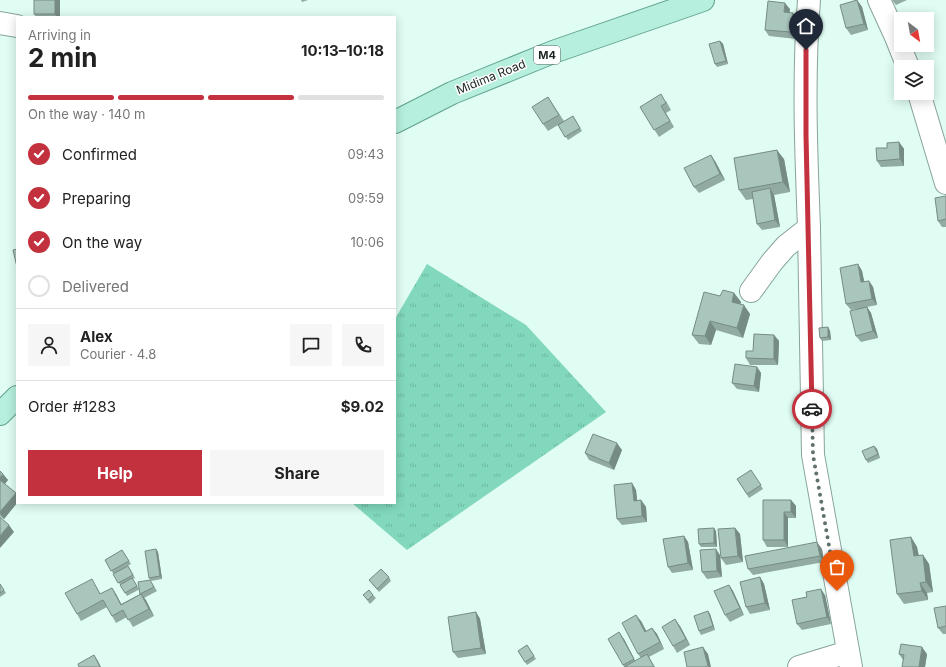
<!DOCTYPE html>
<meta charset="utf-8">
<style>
:root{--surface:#fff;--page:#f6f6f6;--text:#222;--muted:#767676;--line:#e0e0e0;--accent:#c2313d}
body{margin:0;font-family:Inter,sans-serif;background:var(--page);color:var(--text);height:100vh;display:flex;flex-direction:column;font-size:15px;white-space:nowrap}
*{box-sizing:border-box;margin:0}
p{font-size:13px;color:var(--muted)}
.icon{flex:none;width:22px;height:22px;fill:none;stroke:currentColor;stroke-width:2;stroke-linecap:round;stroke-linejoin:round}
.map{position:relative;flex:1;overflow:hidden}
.details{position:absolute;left:16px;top:16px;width:380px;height:488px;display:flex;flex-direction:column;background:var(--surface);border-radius:0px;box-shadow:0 2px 10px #0003}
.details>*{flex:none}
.needle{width:26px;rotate:149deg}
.tools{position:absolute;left:894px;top:12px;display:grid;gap:8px}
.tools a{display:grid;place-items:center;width:40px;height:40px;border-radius:0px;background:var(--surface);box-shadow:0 2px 10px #0003;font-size:20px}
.pin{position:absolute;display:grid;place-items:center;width:34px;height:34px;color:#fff;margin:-41px -17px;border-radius:50% 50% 50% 0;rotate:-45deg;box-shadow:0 0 4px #0007}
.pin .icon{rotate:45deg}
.courier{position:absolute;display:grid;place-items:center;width:40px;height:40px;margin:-20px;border:3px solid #c2313d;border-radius:50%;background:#fff;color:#222;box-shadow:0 1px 5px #0007}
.headline em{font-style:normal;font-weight:700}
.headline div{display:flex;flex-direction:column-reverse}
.headline{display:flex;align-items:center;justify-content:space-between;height:68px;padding:0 12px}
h1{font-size:26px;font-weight:700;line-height:30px}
.bar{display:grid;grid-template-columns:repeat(4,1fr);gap:6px 4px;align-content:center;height:48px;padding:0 12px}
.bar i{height:5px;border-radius:3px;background:var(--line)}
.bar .selected{background:var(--accent)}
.bar p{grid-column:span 4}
.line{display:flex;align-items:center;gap:10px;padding:0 12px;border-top:1px solid var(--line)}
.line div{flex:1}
.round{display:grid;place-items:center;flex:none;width:42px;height:42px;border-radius:0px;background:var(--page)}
ol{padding:0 12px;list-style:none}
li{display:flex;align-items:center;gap:12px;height:44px}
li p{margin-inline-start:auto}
li .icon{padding:4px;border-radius:50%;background:var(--accent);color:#fff;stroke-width:4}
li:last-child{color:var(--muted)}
li i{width:22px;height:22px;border:2px solid var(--line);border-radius:50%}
.button{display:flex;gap:8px;margin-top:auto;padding:8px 12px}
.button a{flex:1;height:46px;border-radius:0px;background:var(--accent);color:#fff;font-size:16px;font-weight:700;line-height:46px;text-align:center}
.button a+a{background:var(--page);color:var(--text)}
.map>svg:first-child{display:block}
.grass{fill:url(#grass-tufts)}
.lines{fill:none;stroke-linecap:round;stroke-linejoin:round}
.minor-casing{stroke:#88a39a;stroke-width:24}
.major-casing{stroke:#60a28e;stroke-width:24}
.minor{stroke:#fff;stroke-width:22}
.major{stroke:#b6efdd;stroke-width:22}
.wall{fill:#91aaa2}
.shaded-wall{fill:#768b84}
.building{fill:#a9c6bc;stroke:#768b84}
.done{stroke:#60716c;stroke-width:4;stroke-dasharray:0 7.2}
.route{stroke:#c2313d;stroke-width:5}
.labels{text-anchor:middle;stroke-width:3;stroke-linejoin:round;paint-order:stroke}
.shield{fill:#fff;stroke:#5f6765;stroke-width:1}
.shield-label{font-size:11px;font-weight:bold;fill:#1b2623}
.street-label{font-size:12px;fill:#1b2623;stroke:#fff}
</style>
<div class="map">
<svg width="946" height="667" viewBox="0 0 946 667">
<defs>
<pattern id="grass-tufts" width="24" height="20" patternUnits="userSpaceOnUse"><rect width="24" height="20" fill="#81d8bc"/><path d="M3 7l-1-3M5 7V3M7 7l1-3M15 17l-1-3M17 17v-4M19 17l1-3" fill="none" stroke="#6fb9a1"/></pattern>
</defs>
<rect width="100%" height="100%" fill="#e0fdf3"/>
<path class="grass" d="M427 264 526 325 606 412 407 550 352 503H395V319Z"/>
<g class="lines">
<defs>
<g id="minor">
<path d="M879 0 896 37 908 67"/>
<path d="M0 23 17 26"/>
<path d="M919 93 946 183"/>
<path d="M809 228 813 455 851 667"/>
<path d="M751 291 772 262 786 246 809 228C806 152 803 76 809 0"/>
<path d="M799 667 848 652"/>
</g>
<g id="major">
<path d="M395 122 452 93 553 52 703 0"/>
<path d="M0 414 17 397"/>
</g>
</defs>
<use href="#minor" class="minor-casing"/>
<use href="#major" class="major-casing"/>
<use href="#minor" class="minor"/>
<use href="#major" class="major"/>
</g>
<g class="wall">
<path d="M34 0H60V17H36L34 14Z"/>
<path d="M301 0H308L302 2Z"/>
<path d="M857 0 862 7 868 30 851 35 846 28Z"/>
<path d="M892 0H907L896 5Z"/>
<path d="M790 9 789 13H793L798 20 796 39 769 36 765 30Z"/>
<path d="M927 32 931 39 927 41Z"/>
<path d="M720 41 723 44 728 64 717 67 715 64Z"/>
<path d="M908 45H919L911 49Z"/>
<path d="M548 97 564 121 573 116 582 131 568 140 558 125 548 131 543 124Z"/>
<path d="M666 101 671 110 666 113 674 127 659 137 640 107Z"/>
<path d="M899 142 904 149V166L881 167 877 161 887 148Z"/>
<path d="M784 159 790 192 774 195 780 227 762 230 757 224 753 199 746 200 739 190Z"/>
<path d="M715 161 725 180 699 193 694 187Z"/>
<path d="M946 196V227H942L938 221Z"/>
<path d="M858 264 862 271 864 282 869 281 873 287 877 305 867 307 871 313 878 338 861 342 856 336 858 309 851 310 846 304Z"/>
<path d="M734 293 741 302 740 304 750 314 743 338 716 330 711 345 699 344 692 335 720 296Z"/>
<path d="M828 327 830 331 831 340 822 341 820 338Z"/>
<path d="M774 335 779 341 778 365H750L746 358 753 351Z"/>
<path d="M757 367 761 373 759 392 737 389 732 383Z"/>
<path d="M874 446 877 449 880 458 868 463 866 460Z"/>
<path d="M622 450 614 470 589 460 585 453Z"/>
<path d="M751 470 763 489 749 498 737 479Z"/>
<path d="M0 471 8 480 5 484 16 493 17 495V503L4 519 0 516Z"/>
<path d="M632 483 636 490 637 501 641 500 646 507 647 522 622 525 617 519Z"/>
<path d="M791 500 796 506V518H788V547H767L763 540Z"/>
<path d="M735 528 740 534 743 562 726 565 721 558Z"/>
<path d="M716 531 717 547H701L699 544Z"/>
<path d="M684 536 688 542 693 570 672 573 668 567Z"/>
<path d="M911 537 917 547 919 555H923L929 564 933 592 927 593 928 600 904 604 897 594Z"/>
<path d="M156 549 158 552 162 579 151 581 149 578Z"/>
<path d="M822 549 824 562 753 575 748 569Z"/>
<path d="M122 550 131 564 126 567 128 566 130 569 135 578 133 579 139 589 152 583 157 591 144 598 154 616 133 627 127 617 116 623 112 616 107 607 81 621 77 614 96 586 100 594 112 588 116 594 121 604 140 594V589L127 596 105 560Z"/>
<path d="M720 555 722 577 707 579 702 572Z"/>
<path d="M389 577 391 581 379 592 369 580Z"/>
<path d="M760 577 764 584 770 610 750 614 746 607Z"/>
<path d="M0 584 6 593 0 597Z"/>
<path d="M729 585 733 591 744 615 730 622 725 615Z"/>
<path d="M363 595H373L376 598 370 604Z"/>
<path d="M825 595 831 624 802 630 797 624Z"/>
<path d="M946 606V634H943L938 628Z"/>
<path d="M708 611 710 614 715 630 701 635 699 631Z"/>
<path d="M476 612 480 619 486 654 458 658 453 652Z"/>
<path d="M641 621 646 631 652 628 657 634 664 649 649 657 655 667H624L623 665 624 639 635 661 641 658 638 654Z"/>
<path d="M680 626 690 645 677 653 673 646Z"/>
<path d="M527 645 536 659 527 665 518 651Z"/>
<path d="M899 654H927L925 667H902L903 660Z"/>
</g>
<g class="shaded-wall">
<path d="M55 0H60V17H57L55 14Z"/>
<path d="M857 0 862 7 868 30 864 24Z"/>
<path d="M785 3 790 9 789 19 784 12Z"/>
<path d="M793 13 798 20 796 39 791 32Z"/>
<path d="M720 41 723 44 728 64 726 61Z"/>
<path d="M899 142 904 149V166L900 159Z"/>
<path d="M777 150 784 159 790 192 783 182Z"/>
<path d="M711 155 715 161 725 180 720 174Z"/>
<path d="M770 188 774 195 780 227 775 220Z"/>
<path d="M858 264 862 271 866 289 861 282Z"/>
<path d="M869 281 873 287 877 305 872 299Z"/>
<path d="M734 293 741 302 738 311 732 302Z"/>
<path d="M744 305 750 314 743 338 737 328Z"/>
<path d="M867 307 871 313 878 338 873 331Z"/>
<path d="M710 321 716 330 711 345 705 336Z"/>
<path d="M828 327 830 331 831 340 828 337Z"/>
<path d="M774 335 779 341 778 365 774 359Z"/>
<path d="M757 367 761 373 759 392 754 386Z"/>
<path d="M617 443 622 450 614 470 609 463Z"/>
<path d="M874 446 877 449 880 458Z"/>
<path d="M3 474 8 480 3 486 0 481V478Z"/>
<path d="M632 483 636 490 638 508 634 501Z"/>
<path d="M16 493 17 495V503L4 519 0 513V512Z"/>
<path d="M641 500 646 507 647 522 642 516Z"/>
<path d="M791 500 796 506V518L791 512Z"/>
<path d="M784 512 788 518V547L784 540Z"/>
<path d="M9 525 14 532 0 548V536Z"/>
<path d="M714 528 716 531 717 547 714 543Z"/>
<path d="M735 528 740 534 743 562 738 556Z"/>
<path d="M684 536 688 542 693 570 688 563Z"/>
<path d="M911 537 917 547 920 566 914 556Z"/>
<path d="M817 542 822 549 824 562 820 556Z"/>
<path d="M156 549 158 552 162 579 160 576Z"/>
<path d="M716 549 720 555 722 577 717 571Z"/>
<path d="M923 555 929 564 933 592 926 582Z"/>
<path d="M760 577 764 584 770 610 765 603Z"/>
<path d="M920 583 927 593 928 600 922 591Z"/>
<path d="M729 585 733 591 744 615 740 608Z"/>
<path d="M112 588 116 594 125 611 121 605Z"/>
<path d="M821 589 825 595 831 624 827 617Z"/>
<path d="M141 594 146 600 154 616 149 609Z"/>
<path d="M708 611 710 614 715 630 713 626Z"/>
<path d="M476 612 480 619 486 654 481 648Z"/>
<path d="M636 615 641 621 650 638 645 632Z"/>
<path d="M675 619 680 626 690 645 686 639Z"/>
<path d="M652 628 657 634 664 649Z"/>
<path d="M619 632 624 639 638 666 634 659Z"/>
<path d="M703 647 708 654 711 667H708V666Z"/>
<path d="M922 647 927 654 925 667H919Z"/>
<path d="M94 655 98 661 101 667H100Z"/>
</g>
<g class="building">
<rect x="34" y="0" width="21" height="14"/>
<path d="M857 0 864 24 846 28 840 5Z"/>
<path d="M768 1 785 3 784 12 793 13 791 32 765 30Z"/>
<path d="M918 17 919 19H914Z"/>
<path d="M901 25V32L898 27Z"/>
<path d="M720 41 726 61 715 64 709 44Z"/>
<path d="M661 94 666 103 661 106 670 121 654 130 640 107Z"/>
<path d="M548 97 559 115 543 124 532 107Z"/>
<path d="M573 116 580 128 565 137 558 125Z"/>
<path d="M899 142 900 159 877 161 876 148H887V143Z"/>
<path d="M777 150 783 182 739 190 734 158Z"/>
<path d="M711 155 720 174 694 187 684 168Z"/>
<path d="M770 188 775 220 757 224 752 192Z"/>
<path d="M946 196V219L938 221 935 198Z"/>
<path d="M17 249V267L13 250Z"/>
<path d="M858 264 861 282 869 281 872 299 846 304 840 268Z"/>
<path d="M723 290 734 293 732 302 744 305 737 328 710 321 705 336 692 335 704 292 720 296Z"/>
<path d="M867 307 873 331 856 336 850 311Z"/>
<path d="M828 327V337L820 338 819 328Z"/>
<path d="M754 334 774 335V359L746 358V351H753Z"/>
<path d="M735 364 757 367 754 386 732 383Z"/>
<path d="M593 434 617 443 609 463 585 453Z"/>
<path d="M874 446 878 454 866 460 862 451Z"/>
<path d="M751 470 761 485 747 494 737 479Z"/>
<path d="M0 471 3 474 0 478Z"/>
<path d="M0 480 16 493 0 512Z"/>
<path d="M632 483 634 501 641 500 642 516 617 519 614 485Z"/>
<path d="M763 500H791V512H784V540H763Z"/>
<path d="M0 517 9 525 0 536Z"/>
<path d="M714 528V543L699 544 698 529Z"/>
<path d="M735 528 738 556 721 558 718 529Z"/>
<path d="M684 536 688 563 668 567 663 539Z"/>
<path d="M911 537 914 556 923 555 926 582 920 583 922 591 897 594 890 540Z"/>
<path d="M817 542 820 556 748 569 745 556Z"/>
<path d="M156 549 160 576 149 578 145 551Z"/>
<path d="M716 549 717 571 702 572 700 550Z"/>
<path d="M122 550 129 561 111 571 105 560Z"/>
<path d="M128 566 133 575 118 583 113 574Z"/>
<path d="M381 569 389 577 377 589 369 580Z"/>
<path d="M760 577 765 603 746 607 740 582Z"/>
<path d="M132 578 137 586 125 593 120 585Z"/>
<path d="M92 579 100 594 112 588 121 605 141 594 149 609 128 620 123 610 112 616 103 600 77 614 65 593Z"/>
<path d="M150 580 154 587 140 594 138 582Z"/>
<path d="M0 584 4 590 0 593Z"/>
<path d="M729 585 740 608 725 615 714 591Z"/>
<path d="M821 589 827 617 797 624 792 600 807 597 806 592Z"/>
<path d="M369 590 373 595 368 600 363 595Z"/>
<path d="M946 606V626L938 628 934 608Z"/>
<path d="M708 611 713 626 699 631 694 616Z"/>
<path d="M476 612 481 648 453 652 448 617Z"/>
<path d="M636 615 645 632 652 628 660 642 638 654 622 623Z"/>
<path d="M675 619 686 639 673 646 662 627Z"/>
<path d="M619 632 634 659 623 665 608 639Z"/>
<path d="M901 644 922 647 919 667H902L904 655 899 654Z"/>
<path d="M527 645 534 656 525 662 518 651Z"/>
<path d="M703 647 708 666 704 667H687L684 652Z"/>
<path d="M647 654 654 667H624Z"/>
<path d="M94 655 100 667H79L78 664Z"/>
</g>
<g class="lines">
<path class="done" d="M812 409 813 455 837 591"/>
<path class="route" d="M806 50V135L812 409"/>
</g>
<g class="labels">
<rect class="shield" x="534" y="46" width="26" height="18" rx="3"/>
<g class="shield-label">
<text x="547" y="59">M4</text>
</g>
<g class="street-label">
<text transform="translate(491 77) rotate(-22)" y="4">Midima Road</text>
</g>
</g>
</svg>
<div class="tools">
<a><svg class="needle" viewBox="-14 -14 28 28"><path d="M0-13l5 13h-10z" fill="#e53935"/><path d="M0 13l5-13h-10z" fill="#767676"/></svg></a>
<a><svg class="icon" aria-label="layers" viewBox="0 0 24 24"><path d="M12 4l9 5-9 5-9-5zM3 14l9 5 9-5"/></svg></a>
</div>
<div class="pin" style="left:837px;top:591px;background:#ea580c"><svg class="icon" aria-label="bag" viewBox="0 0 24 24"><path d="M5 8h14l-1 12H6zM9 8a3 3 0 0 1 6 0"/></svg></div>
<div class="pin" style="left:806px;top:50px;background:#1f2937"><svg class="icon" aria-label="home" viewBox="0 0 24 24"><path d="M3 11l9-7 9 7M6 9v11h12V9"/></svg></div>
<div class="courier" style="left:812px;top:409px"><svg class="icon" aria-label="car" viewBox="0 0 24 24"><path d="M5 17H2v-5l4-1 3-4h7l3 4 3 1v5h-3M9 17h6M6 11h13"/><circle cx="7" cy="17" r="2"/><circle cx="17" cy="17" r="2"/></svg></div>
<section class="details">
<div class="headline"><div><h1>2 min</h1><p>Arriving in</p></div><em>10:13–10:18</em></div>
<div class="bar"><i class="selected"></i><i class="selected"></i><i class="selected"></i><i></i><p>On the way · 140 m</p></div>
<ol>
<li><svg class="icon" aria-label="check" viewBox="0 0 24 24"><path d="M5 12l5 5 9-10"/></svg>Confirmed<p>09:43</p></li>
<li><svg class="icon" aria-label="check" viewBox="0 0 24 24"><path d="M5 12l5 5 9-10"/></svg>Preparing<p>09:59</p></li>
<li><svg class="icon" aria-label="check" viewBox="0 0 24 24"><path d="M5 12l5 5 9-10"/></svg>On the way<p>10:06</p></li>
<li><i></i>Delivered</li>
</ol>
<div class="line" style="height:72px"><a class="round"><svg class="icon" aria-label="person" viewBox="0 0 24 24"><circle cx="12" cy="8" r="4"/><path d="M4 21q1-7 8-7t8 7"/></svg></a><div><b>Alex</b><p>Courier · 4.8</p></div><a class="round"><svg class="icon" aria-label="chat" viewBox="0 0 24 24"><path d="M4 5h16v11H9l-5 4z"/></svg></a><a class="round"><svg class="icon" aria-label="phone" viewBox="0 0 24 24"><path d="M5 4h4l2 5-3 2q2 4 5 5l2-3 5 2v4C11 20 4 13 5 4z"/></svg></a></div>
<div class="line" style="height:52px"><div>Order #1283</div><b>$9.02</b></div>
<div class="button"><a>Help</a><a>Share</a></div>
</section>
</div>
